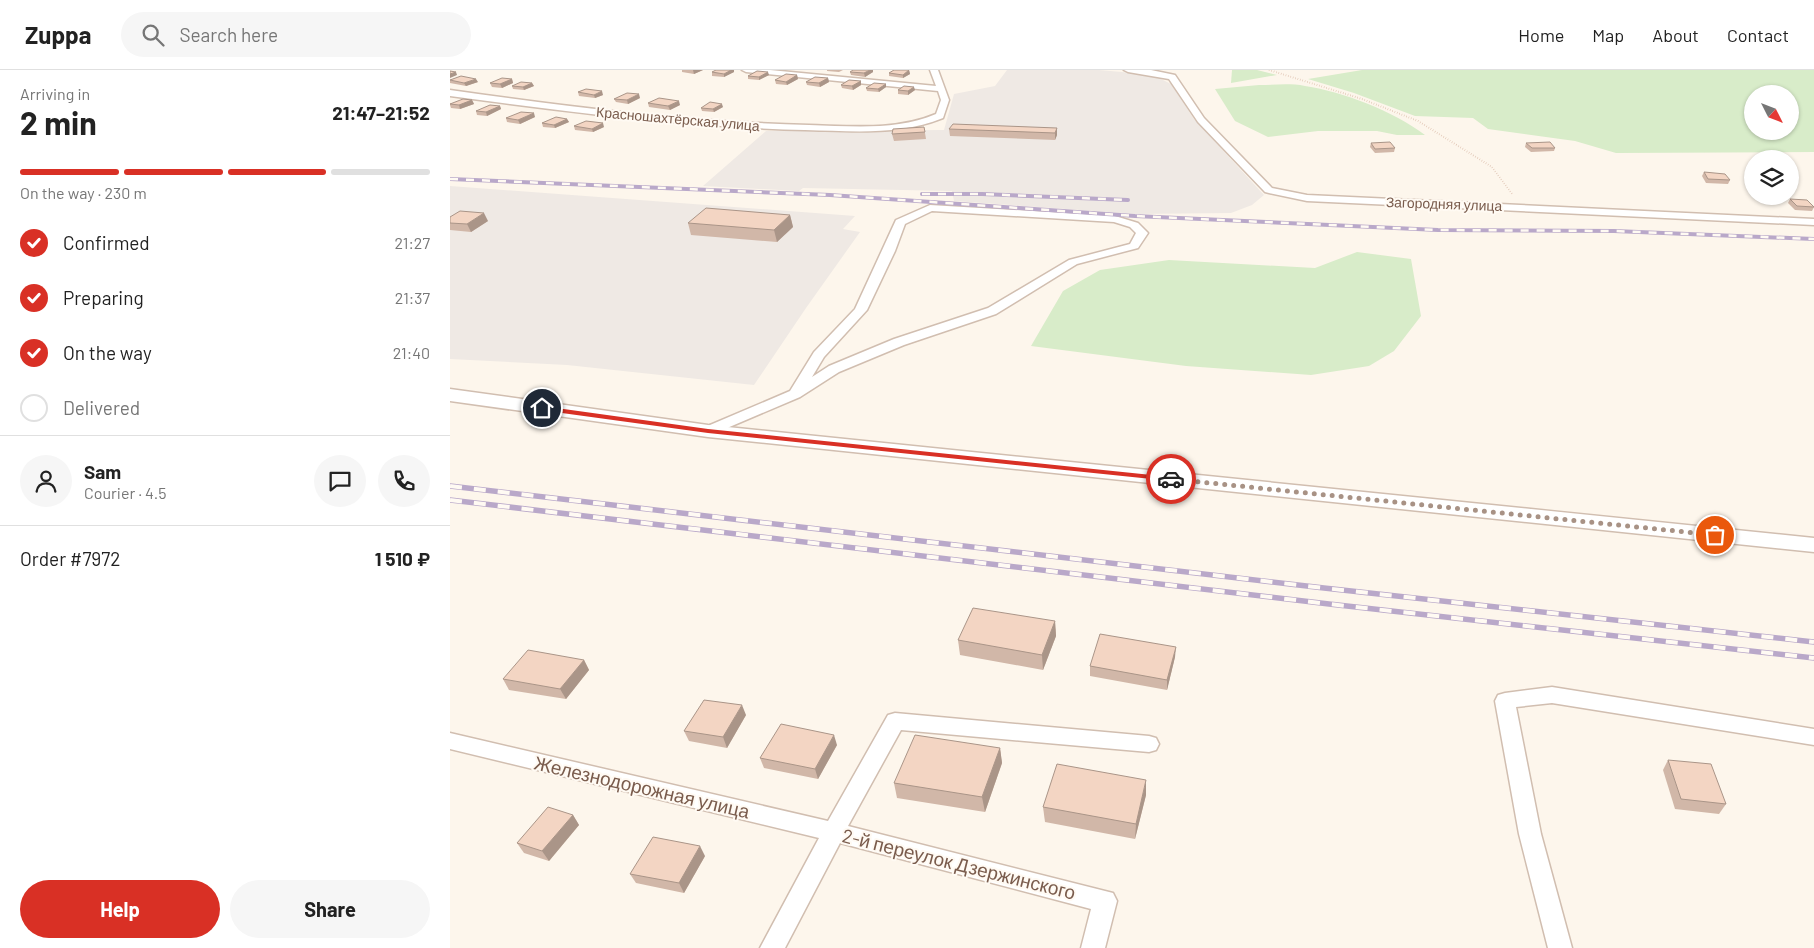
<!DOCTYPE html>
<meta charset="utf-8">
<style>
:root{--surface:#fff;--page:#f6f6f6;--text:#222;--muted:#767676;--line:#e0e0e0;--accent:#d93025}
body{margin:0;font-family:Barlow,sans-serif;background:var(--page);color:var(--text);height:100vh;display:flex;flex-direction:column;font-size:19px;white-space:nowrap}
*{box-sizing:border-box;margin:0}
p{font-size:16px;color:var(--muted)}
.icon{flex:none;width:28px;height:28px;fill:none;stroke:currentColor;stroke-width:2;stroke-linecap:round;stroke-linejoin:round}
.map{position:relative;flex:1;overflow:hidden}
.side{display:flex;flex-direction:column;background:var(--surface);width:450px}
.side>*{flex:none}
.needle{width:32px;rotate:132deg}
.buttons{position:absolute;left:1294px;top:15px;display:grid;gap:10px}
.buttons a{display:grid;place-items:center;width:55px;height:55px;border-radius:50%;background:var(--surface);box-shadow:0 1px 4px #0004;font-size:25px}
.pin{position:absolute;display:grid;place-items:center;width:42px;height:42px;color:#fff;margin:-21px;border:2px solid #fff;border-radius:50%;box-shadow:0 1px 5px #0007}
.courier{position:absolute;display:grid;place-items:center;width:50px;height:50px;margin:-25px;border:4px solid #d93025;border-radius:50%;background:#fff;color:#222;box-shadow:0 1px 6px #0007}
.overview em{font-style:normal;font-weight:700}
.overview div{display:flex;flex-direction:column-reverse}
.overview{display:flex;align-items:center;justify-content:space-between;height:85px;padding:0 20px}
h1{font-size:32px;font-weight:700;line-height:38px}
.bar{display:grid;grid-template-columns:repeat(4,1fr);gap:8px 5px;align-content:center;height:60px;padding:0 20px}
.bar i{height:6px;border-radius:4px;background:var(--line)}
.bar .active{background:var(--accent)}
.bar p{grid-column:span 4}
.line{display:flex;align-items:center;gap:12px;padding:0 20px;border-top:1px solid var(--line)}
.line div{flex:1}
.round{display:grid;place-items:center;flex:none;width:52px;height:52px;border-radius:26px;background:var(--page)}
ol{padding:0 20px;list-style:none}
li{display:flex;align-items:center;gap:15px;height:55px}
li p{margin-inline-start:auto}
li .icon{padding:5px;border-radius:50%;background:var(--accent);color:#fff;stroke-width:4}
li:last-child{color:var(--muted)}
li i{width:28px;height:28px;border:2px solid var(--line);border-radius:50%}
.cta{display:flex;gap:10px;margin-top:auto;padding:10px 20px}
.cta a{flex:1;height:58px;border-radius:30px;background:var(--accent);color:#fff;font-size:20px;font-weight:700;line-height:58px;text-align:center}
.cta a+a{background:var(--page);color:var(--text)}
header{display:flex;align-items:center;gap:30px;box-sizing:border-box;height:70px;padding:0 25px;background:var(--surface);border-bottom:1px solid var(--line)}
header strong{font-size:24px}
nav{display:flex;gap:28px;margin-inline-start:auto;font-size:18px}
.search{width:350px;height:45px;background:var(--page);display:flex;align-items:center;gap:12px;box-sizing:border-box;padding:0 18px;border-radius:28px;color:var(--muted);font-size:19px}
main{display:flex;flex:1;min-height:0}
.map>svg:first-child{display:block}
.industrial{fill:#efe9e4}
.green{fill:#d8ecc9;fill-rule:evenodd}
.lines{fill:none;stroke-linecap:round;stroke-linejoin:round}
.minor-casing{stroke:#d1beb0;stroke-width:3}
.tertiary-casing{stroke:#d1beb0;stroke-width:3}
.path{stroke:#d9b8a5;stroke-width:2;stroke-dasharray:0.5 2;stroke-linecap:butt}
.minor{fill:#fff;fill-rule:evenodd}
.tertiary{fill:#fff;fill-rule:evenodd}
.rail-far1-casing{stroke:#b9a8c9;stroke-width:4}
.rail-casing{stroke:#b9a8c9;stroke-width:5.5}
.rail-far1{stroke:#fffaf3;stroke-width:2.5;stroke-dasharray:8;stroke-linecap:butt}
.rail{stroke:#fffaf3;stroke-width:4;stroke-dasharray:12;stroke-linecap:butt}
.wall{fill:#d1b7a8}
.shaded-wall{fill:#aa9588}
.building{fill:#f3d5c3;stroke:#aa9588}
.route{fill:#d93025}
.done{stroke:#a89285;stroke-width:5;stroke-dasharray:0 9}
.labels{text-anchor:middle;stroke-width:4;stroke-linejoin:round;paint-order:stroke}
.far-street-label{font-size:14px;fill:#7a5c4d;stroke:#fffaf3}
.near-street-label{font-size:19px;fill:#7a5c4d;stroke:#fffaf3}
</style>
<header>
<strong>Zuppa</strong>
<div class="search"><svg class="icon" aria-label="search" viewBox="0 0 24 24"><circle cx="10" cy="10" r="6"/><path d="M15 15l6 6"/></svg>Search here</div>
<nav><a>Home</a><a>Map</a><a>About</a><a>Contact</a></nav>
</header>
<main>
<section class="side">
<div class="overview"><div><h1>2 min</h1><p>Arriving in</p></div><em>21:47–21:52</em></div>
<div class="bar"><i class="active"></i><i class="active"></i><i class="active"></i><i></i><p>On the way · 230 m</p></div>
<ol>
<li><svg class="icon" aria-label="check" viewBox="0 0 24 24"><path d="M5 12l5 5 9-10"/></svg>Confirmed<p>21:27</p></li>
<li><svg class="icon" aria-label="check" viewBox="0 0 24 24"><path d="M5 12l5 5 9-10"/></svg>Preparing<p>21:37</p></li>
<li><svg class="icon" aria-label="check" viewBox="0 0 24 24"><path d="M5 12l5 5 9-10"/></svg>On the way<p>21:40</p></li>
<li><i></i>Delivered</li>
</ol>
<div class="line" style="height:90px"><a class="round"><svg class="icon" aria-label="person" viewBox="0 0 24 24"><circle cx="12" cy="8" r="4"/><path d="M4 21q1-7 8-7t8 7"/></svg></a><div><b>Sam</b><p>Courier · 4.5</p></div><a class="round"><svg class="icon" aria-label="chat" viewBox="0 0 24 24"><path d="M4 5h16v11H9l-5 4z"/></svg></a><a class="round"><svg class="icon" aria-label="phone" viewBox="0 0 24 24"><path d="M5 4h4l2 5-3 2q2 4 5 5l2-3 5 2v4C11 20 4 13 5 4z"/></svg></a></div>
<div class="line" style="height:65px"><div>Order #7972</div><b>1 510 ₽</b></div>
<div class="cta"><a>Help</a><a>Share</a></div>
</section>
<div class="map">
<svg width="1364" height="878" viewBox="0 0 1364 878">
<rect width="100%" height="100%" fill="#fdf6ec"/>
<g class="industrial">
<path d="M557 0H649L694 4 709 8 721 14 744 49 814 125 802 135 781 143 687 144 504 131 502 121 353 118 349 121 253 116 316 61 494 60 504 24 545 16Z"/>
<path d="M0 116 405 146 393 159 410 162 356 238 304 315 117 295 0 289Z"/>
</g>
<g class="green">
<path d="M782 0H807L827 5 781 13Z"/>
<path d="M912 0H1364V82L1166 83 1125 71 1038 59 1023 48 965 46 904 23 858 9ZM1302 24H1340V61H1302Z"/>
<path d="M809 15C824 15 840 13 855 16 894 22 943 41 975 65H947L927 61H868L818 67 785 51 765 19Z"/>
<path d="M907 182 961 189 971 246 944 281 919 296 861 305 736 296 581 276 613 221 650 200 719 190 865 198Z"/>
</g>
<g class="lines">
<defs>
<g id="minor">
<path d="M292 0H320L486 16 480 0H488L499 30 493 48C449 66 401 61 355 60 236 57 118 42 0 26V20C119 37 238 52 359 55 401 56 446 61 486 44L491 30 488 21 296 2Z"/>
<path d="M674 0H701L725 5 754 48 822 118 857 125 1364 149V155L857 131 819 123 815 122 748 52 719 9 678 2Z"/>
<path d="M480 135 665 146 688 153 698 163 688 178 627 194 546 244 454 275 389 302 350 327 263 364H253L251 361 253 358 340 321 364 282 405 239 446 150ZM482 141 664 152 680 157 686 163 680 174 619 190 538 238 444 269 379 296 362 307 374 287 417 240 445 181 455 154Z"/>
<path d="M1102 617 1364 659V675L1102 633 1066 637 1091 764 1122 878H1098L1069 764 1045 631 1048 625 1055 623Z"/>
<path d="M445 643 699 666 706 668 709 674 706 680 699 682 451 660 398 756 663 823 667 831 655 878H631L641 839 390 773 335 878H310L369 768 0 679V663L378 751 438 645Z"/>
</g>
<path id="tertiary" d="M0 319 258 355 1364 468V482L258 367 0 331Z"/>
</defs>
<use href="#minor" class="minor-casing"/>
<use href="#tertiary" class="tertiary-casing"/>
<path class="path" d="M819 0 912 29 968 51 1042 97 1063 125"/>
<use href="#minor" class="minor"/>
<use href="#tertiary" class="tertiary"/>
<defs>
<g id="rail-far1">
<path d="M0 109 380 125 685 146 988 160 1164 161 1364 169"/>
<path d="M472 124H532L678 130"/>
</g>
<g id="rail">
<path d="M0 416 874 518 1364 572"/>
<path d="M0 430 879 534 1364 588"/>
</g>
</defs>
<use href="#rail-far1" class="rail-far1-casing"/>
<use href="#rail" class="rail-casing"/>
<use href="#rail-far1" class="rail-far1"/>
<use href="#rail" class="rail"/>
</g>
<g class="wall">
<path d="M232 0H253L244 4 232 2Z"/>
<path d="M377 0H393L389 2 377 1Z"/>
<path d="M459 0 460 4 453 8 439 6V3Z"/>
<path d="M262 2H284L274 7 262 6Z"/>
<path d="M400 2H423L415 7 401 5Z"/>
<path d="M319 5 309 10 298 9V6Z"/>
<path d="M347 5 348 9 337 15 326 14 325 10Z"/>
<path d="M378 8 379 12 370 17 357 15 356 12Z"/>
<path d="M62 9 63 13 52 18 42 17 40 13Z"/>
<path d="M0 10 28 12 16 16 0 13Z"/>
<path d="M411 11V15L403 20 392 18 391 15Z"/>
<path d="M82 13 84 16 74 20 63 19 62 16Z"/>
<path d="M436 14V17L429 22 417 21 416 18Z"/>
<path d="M448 20H465L458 25 448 24Z"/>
<path d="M128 22 153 25 145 28 129 26Z"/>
<path d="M190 28 178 34 166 32 164 29Z"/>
<path d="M22 30 24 34 10 39 1 38 0 35V34Z"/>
<path d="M198 33 230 35 220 40 199 37Z"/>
<path d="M50 36 51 39 37 46 27 45 26 41Z"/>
<path d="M273 37 264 42 252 41 251 38Z"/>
<path d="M85 47 70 54 57 52 56 48Z"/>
<path d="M117 49 119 52 105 58 93 57 92 53Z"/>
<path d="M124 56 154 57 143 62 125 60Z"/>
<path d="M474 57 476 69 444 71 442 64Z"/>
<path d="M607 58V65L605 70 500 66 499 59Z"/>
<path d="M921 73 945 78 944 82 925 83 920 77Z"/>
<path d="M1076 73 1105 78 1104 81 1081 82 1075 77Z"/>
<path d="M1254 102 1280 110 1278 114 1256 113 1252 106Z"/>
<path d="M1340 129 1364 137 1362 141 1345 140 1338 133Z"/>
<path d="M340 145 343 157 327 172 241 165 238 153Z"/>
<path d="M0 147 38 151 21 162 0 160Z"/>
<path d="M605 551 606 566 593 600 510 585 508 570Z"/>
<path d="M725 587 717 620 640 606V596Z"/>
<path d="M134 590 139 600 116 629 59 620 53 609Z"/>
<path d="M296 645 277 678 239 671 234 661Z"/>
<path d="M387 675 368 709 314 698 310 688Z"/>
<path d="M550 678 552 693 535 742 447 728 444 713Z"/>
<path d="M1218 690 1276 734 1269 744 1225 739 1213 700Z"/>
<path d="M696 725 685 769 595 752 593 737Z"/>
<path d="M123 745 129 755 99 791 74 783 67 773Z"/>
<path d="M255 786 234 823 186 813 180 804Z"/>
</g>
<g class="shaded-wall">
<path d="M243 0H253L244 4Z"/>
<path d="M281 0H284V2L274 7V4Z"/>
<path d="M420 0H423V2L415 7 414 3Z"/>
<path d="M459 0 460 4 453 8V5Z"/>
<path d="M6 2 7 5 0 8V4Z"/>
<path d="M318 2 319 5 309 10V7Z"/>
<path d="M347 5 348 9 337 15 336 12Z"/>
<path d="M378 8 379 12 370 17 369 13Z"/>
<path d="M26 9 28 12 16 16 14 13Z"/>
<path d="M62 9 63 13 52 18 50 14Z"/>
<path d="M411 11V15L403 20 402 16Z"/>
<path d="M82 13 84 16 74 20 73 17Z"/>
<path d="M436 14V17L429 22 428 19Z"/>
<path d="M464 17 465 20 458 25V21Z"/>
<path d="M152 21 153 25 145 28 144 25Z"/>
<path d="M189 24 190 28 178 34 177 30Z"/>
<path d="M22 30 24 34 10 39 9 35Z"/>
<path d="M229 31 230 35 220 40 218 36Z"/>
<path d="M272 34 273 37 264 42 263 39Z"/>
<path d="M50 36 51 39 37 46 36 42Z"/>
<path d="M84 43 85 47 70 54 68 50Z"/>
<path d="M117 49 119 52 105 58 104 55Z"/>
<path d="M153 53 154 57 143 62 142 59Z"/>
<path d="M607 58V65L605 70V63Z"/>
<path d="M34 143 38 151 21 162 17 154Z"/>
<path d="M340 145 343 157 327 172 324 160Z"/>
<path d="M605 551 606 566 593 600 592 585Z"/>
<path d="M726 577 725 587 717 620V610Z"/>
<path d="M134 590 139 600 116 629 110 619Z"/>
<path d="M292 635 296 645 277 678 273 667Z"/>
<path d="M384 665 387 675 368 709 365 699Z"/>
<path d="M550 678 552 693 535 742 532 727Z"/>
<path d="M696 710V725L685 769 686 754Z"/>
<path d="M123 745 129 755 99 791 92 781Z"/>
<path d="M250 776 255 786 234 823 229 813Z"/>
</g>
<g class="building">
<path d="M266 0H281L274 4 262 2Z"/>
<path d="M403 0H420L414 3 400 2Z"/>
<path d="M444 0H459L453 5 439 3Z"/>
<path d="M0 1 6 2 0 4Z"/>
<path d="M307 1 318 2 309 7 298 6Z"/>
<path d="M336 4 347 5 336 12 325 10Z"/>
<path d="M11 6 26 9 14 13 0 10Z"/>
<path d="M365 7 378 8 369 13 356 12Z"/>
<path d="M52 8 62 9 50 14 40 13Z"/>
<path d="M399 10 411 11 402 16 391 15Z"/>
<path d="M71 12 82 13 73 17 62 16Z"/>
<path d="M424 13 436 14 428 19 416 18Z"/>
<path d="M454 16 464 17 458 21 448 20Z"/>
<path d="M136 19 152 21 144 25 128 22Z"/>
<path d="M177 23 189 24 177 30 164 29Z"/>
<path d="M209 28 229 31 218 36 198 33Z"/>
<path d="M13 29 22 30 9 35 0 34Z"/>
<path d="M260 32 272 34 263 39 251 38Z"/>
<path d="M40 35 50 36 36 42 26 41Z"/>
<path d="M71 42 84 43 68 50 56 48Z"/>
<path d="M106 47 117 49 104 55 92 53Z"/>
<path d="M136 51 153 53 142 59 124 56Z"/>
<path d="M503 54 607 58 605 63 499 59Z"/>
<path d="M474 57 475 62 442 64 443 59Z"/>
<path d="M940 72 945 78 925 79 921 73Z"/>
<path d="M1100 72 1105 78H1082L1076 73Z"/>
<path d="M1254 102 1275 104 1280 110 1258 109Z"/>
<path d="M1340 129 1357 130 1364 137 1347 136Z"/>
<path d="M256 138 340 145 324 160 238 153Z"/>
<path d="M10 141 34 143 17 154 0 153V147Z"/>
<path d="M523 538 605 551 592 585 508 570Z"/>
<path d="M650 564 726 577 717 610 640 596Z"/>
<path d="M78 580 134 590 110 619 53 609Z"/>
<path d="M254 630 292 635 273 667 234 661Z"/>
<path d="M331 654 384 665 365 699 310 688Z"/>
<path d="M465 665 550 678 532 727 444 713Z"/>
<path d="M1218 690 1261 694 1276 734 1231 729Z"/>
<path d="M607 694 696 710 686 754 593 737Z"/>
<path d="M98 737 123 745 92 781 67 773Z"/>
<path d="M203 767 250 776 229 813 180 804Z"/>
</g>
<path class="route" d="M92 336 258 359 721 407 725 409 721 411 258 363 90 340 89 338Z"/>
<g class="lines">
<path class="done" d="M721 409 1265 465"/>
</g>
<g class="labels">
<g class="far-street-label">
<text transform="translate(228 49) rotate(5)" y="5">Красношахтёрская улица</text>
<text transform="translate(994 134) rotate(2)" y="5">Загородняя улица</text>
</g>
<g class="near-street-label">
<text transform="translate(192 717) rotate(13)" y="7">Железнодорожная улица</text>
<text transform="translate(509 794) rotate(14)" y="7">2-й переулок Дзержинского</text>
</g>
</g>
</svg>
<div class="buttons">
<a><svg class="needle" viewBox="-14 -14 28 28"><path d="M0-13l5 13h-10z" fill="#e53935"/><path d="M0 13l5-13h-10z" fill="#767676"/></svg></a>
<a><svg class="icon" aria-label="layers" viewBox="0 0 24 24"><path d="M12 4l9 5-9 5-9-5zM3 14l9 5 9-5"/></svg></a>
</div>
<div class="pin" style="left:1265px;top:465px;background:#ea580c"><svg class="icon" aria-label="bag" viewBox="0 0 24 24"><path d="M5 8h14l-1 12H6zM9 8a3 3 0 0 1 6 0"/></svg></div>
<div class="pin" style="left:92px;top:338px;background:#1f2937"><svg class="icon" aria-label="home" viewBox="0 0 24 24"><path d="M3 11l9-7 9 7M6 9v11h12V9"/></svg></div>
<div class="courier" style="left:721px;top:409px"><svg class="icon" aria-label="car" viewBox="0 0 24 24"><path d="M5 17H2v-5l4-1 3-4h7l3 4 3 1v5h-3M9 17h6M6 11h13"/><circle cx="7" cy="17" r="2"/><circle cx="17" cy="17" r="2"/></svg></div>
</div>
</main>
